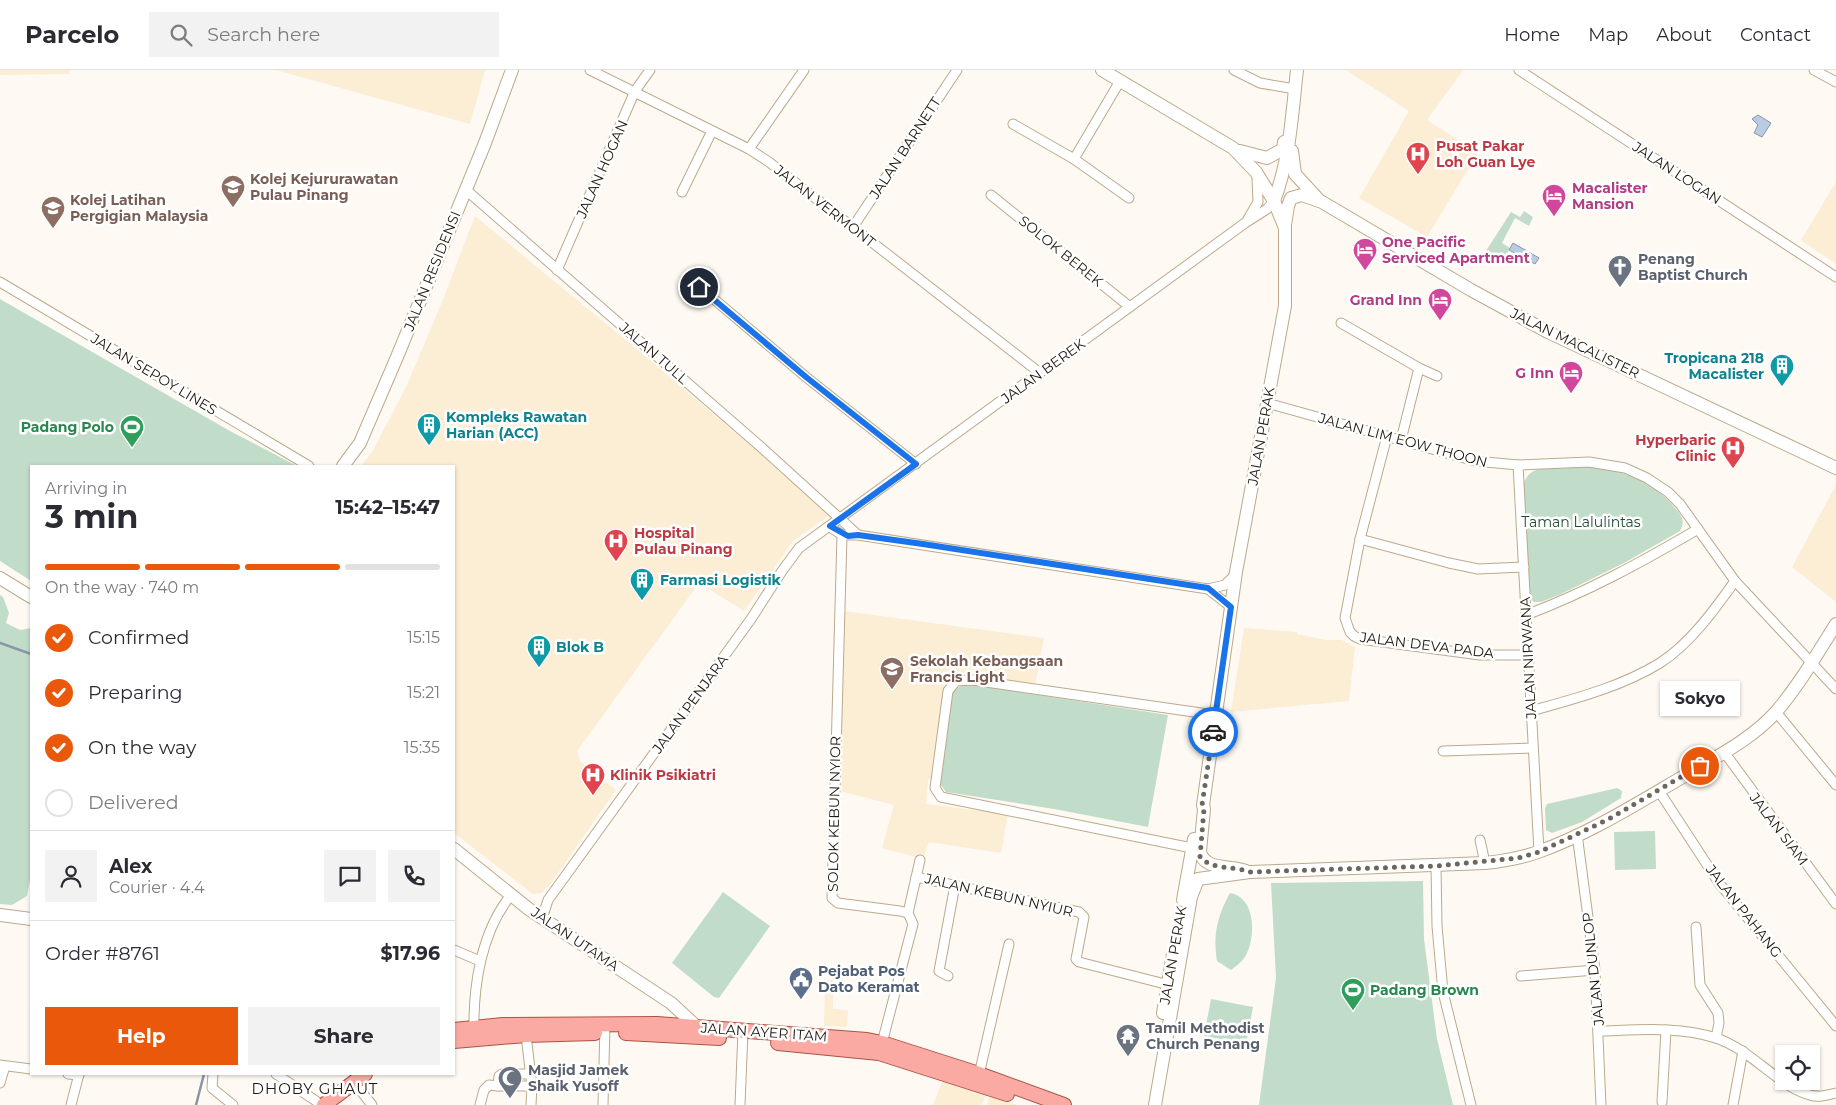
<!DOCTYPE html>
<meta charset="utf-8">
<style>
:root{--surface:#fff;--page:#f2f2f3;--text:#2b2b33;--muted:#7c7c81;--line:#e1e1e2;--accent:#ea580c}
body{margin:0;font-family:Montserrat,sans-serif;background:var(--page);color:var(--text);height:100vh;display:flex;flex-direction:column;font-size:19px;white-space:nowrap}
*{box-sizing:border-box;margin:0}
p{font-size:16px;color:var(--muted)}
.icon{flex:none;width:28px;height:28px;fill:none;stroke:currentColor;stroke-width:2;stroke-linecap:round;stroke-linejoin:round}
.map{position:relative;flex:1;overflow:hidden}
.side{position:absolute;left:30px;top:395px;width:425px;height:610px;display:flex;flex-direction:column;background:var(--surface);border-radius:0px;box-shadow:0 1px 4px #0004}
.side>*{flex:none}
.tools{position:absolute;left:1775px;top:975px;display:grid;gap:10px}
.tools a{display:grid;place-items:center;width:45px;height:45px;border-radius:0px;background:var(--surface);box-shadow:0 1px 4px #0004;font-size:25px}
.pin{position:absolute;display:grid;place-items:center;width:42px;height:42px;color:#fff;margin:-21px;border:2px solid #fff;border-radius:50%;box-shadow:0 1px 5px #0007}
.courier{position:absolute;display:grid;place-items:center;width:50px;height:50px;margin:-25px;border:4px solid #1a73e8;border-radius:50%;background:#fff;color:#222;box-shadow:0 1px 6px #0007}
.bubble{position:absolute;height:35px;border-radius:0px;background:var(--surface);box-shadow:0 1px 4px #0004;font-size:16px;font-weight:700;line-height:35px;text-align:center}
.summary em{font-style:normal;font-weight:700}
.summary div{display:flex;flex-direction:column-reverse}
.summary{display:flex;align-items:center;justify-content:space-between;height:85px;padding:0 15px}
h1{font-size:32px;font-weight:700;line-height:38px}
.bar{display:grid;grid-template-columns:repeat(4,1fr);gap:8px 5px;align-content:center;height:60px;padding:0 15px}
.bar i{height:6px;border-radius:4px;background:var(--line)}
.bar .on{background:var(--accent)}
.bar p{grid-column:span 4}
.line{display:flex;align-items:center;gap:12px;padding:0 15px;border-top:1px solid var(--line)}
.line div{flex:1}
.round{display:grid;place-items:center;flex:none;width:52px;height:52px;border-radius:0px;background:var(--page)}
ol{padding:0 15px;list-style:none}
li{display:flex;align-items:center;gap:15px;height:55px}
li p{margin-inline-start:auto}
li .icon{padding:5px;border-radius:50%;background:var(--accent);color:#fff;stroke-width:4}
li:last-child{color:var(--muted)}
li i{width:28px;height:28px;border:2px solid var(--line);border-radius:50%}
.cta{display:flex;gap:10px;margin-top:auto;padding:10px 15px}
.cta a{flex:1;height:58px;border-radius:0px;background:var(--accent);color:#fff;font-size:20px;font-weight:700;line-height:58px;text-align:center}
.cta a+a{background:var(--page);color:var(--text)}
header{display:flex;align-items:center;gap:30px;box-sizing:border-box;height:70px;padding:0 25px;background:var(--surface);border-bottom:1px solid var(--line)}
header strong{font-size:24px}
nav{display:flex;gap:28px;margin-inline-start:auto;font-size:18px}
.search{width:350px;height:45px;background:var(--page);display:flex;align-items:center;gap:12px;box-sizing:border-box;padding:0 18px;border-radius:0px;color:var(--muted);font-size:19px}
.map>svg:first-child{display:block}
.built{fill:#fcedd5}
.green{fill:#c2dcca}
.water{fill:#b8cde5;stroke:#8a96a4}
.lines{fill:none;stroke-linecap:round;stroke-linejoin:round}
.stream{stroke:#8a96a4;stroke-width:2.5}
.street-casing{stroke:#bda98b;stroke-width:11}
.secondary-casing{stroke:#bda98b;stroke-width:14}
.primary-casing{stroke:#ac5246;stroke-width:16}
.street{stroke:#fff;stroke-width:9}
.secondary{stroke:#fff;stroke-width:12}
.primary{stroke:#fbaaa3;stroke-width:14}
.done{stroke:#6c665d;stroke-width:5;stroke-dasharray:0 9}
.route{stroke:#1a73e8;stroke-width:6}
.labels{text-anchor:middle;stroke-width:5;stroke-linejoin:round;paint-order:stroke}
.health-label{font-size:14px;font-weight:bold;fill:#be3a42;stroke:#fff;text-anchor:start}
.street-label{font-size:14px;fill:#1e170c;stroke:#fff}
.education-label{font-size:14px;font-weight:bold;fill:#785e54;stroke:#fff;text-anchor:start}
.hotel-label{font-size:14px;font-weight:bold;fill:#b23c85;stroke:#fff;text-anchor:start}
.worship-label{font-size:14px;font-weight:bold;fill:#5b616d;stroke:#fff;text-anchor:start}
.culture-label{font-size:14px;font-weight:bold;fill:#0d838f;stroke:#fff;text-anchor:start}
.leisure-label{font-size:14px;font-weight:bold;fill:#27864d;stroke:#fff;text-anchor:end}
.park-label{font-size:14px;fill:#1e4d32;stroke:#fff}
.service-label{font-size:14px;font-weight:bold;fill:#4e5e75;stroke:#fff;text-anchor:start}
.neighbourhood-label{font-size:15px;letter-spacing:1px;fill:#1e170c;stroke:#fff}
</style>
<header>
<strong>Parcelo</strong>
<div class="search"><svg class="icon" aria-label="search" viewBox="0 0 24 24"><circle cx="10" cy="10" r="6"/><path d="M15 15l6 6"/></svg>Search here</div>
<nav><a>Home</a><a>Map</a><a>About</a><a>Contact</a></nav>
</header>
<div class="map">
<svg width="1836" height="1035" viewBox="0 0 1836 1035">
<rect width="100%" height="100%" fill="#fefaf3"/>
<g class="built">
<path d="M0 0H70V4L0 5Z"/>
<path d="M276 0H485L470 54Z"/>
<path d="M1346 0H1463L1427 50 1478 83 1427 167 1359 128 1409 41Z"/>
<path d="M1836 112V194L1801 170Z"/>
<path d="M475 146 645 286 831 444 793 471 744 541 699 513 577 681 580 691 616 720 549 816 541 823 533 824 454 763V396H361L372 382 407 315 444 227Z"/>
<path d="M1836 415V532L1792 497Z"/>
<path d="M844 541 1044 568 1035 616 946 603 932 706 928 711 926 734 1008 744 1001 783 929 772 923 789 882 778 894 735 836 720Z"/>
<path d="M1244 558 1297 562V564L1326 570H1342L1355 577 1349 631 1231 642Z"/>
<path d="M825 910H833V939L848 940 847 957 824 956Z"/>
<path d="M943 1009 986 1025 982 1035H933Z"/>
<path d="M990 1025 1017 1035H987Z"/>
</g>
<g class="green">
<path d="M1524 141 1533 147 1529 156 1515 148 1502 173 1510 178 1501 194 1484 184 1511 142 1520 147Z"/>
<path d="M0 229 230 361 297 396H31V511L0 491Z"/>
<path d="M1579 396C1614 397 1652 409 1674 437 1681 445 1686 450 1680 461L1624 493 1561 524 1541 532H1534L1527 526 1524 413C1530 392 1561 397 1579 396Z"/>
<path d="M0 525 3 527 9 543 6 553 20 560 31 558 30 810 27 826 12 835 0 834Z"/>
<path d="M968 614 1168 645 1148 757 1054 739 946 722 940 714 951 623 956 618Z"/>
<path d="M1617 718 1622 721 1621 728 1582 752 1552 763 1546 760 1545 738 1547 734Z"/>
<path d="M1655 761 1656 799 1615 800 1614 762Z"/>
<path d="M1423 811 1424 869 1437 969 1453 1035H1259L1276 908 1271 813Z"/>
<path d="M723 822 770 856 719 928 714 927 672 893Z"/>
<path d="M1230 823C1255 827 1256 864 1247 883 1244 890 1238 895 1231 900L1217 891C1213 864 1217 847 1230 823Z"/>
<path d="M1211 929 1253 937 1246 974 1204 966Z"/>
</g>
<g class="water">
<path d="M1758 45 1771 53 1762 67 1754 63 1758 55 1752 49Z"/>
<path d="M1513 173 1539 188 1535 194 1509 180Z"/>
</g>
<g class="lines">
<g class="stream">
<path d="M0 573 31 584"/>
<path d="M196 1035 204 1004"/>
</g>
<defs>
<g id="street">
<path d="M590 0 749 79 769 92 1040 303"/>
<path d="M1234 0 1260 13 1295 19"/>
<path d="M1519 0 1836 207"/>
<path d="M1814 0 1836 12"/>
<path d="M1013 54 1074 89 1129 128"/>
<path d="M749 79 804 0"/>
<path d="M1074 89 1120 11"/>
<path d="M465 119 761 377 858 465"/>
<path d="M682 122 712 61"/>
<path d="M991 125 1130 237"/>
<path d="M1248 149 1258 132 1257 107"/>
<path d="M853 157 957 0"/>
<path d="M557 200 635 21 650 0"/>
<path d="M689 208 806 307 916 394"/>
<path d="M0 212 309 396"/>
<path d="M1341 253 1419 298 1437 306"/>
<path d="M1267 333 1475 391 1518 395 1589 392 1625 398 1647 408 1668 422 1680 434 1735 511 1836 619"/>
<path d="M1387 366 1360 469 1345 548 1350 562 1354 566 1360 569 1480 585H1528"/>
<path d="M1401 370 1419 298"/>
<path d="M1518 395 1539 782"/>
<path d="M830 457 842 465H858L1208 519 1225 515 1235 505"/>
<path d="M842 465 832 828 838 833 900 841 908 843 913 854 881 977"/>
<path d="M1360 469 1449 493 1478 499 1524 497"/>
<path d="M1208 519 1231 537"/>
<path d="M1526 545C1587 522 1642 492 1698 459"/>
<path d="M1531 641C1574 629 1621 617 1660 593 1691 573 1714 540 1735 511"/>
<path d="M1776 642 1836 715"/>
<path d="M1443 681 1533 678"/>
<path d="M1724 682 1836 834"/>
<path d="M1659 721 1719 813 1836 956"/>
<path d="M1577 764 1595 900 1601 1035"/>
<path d="M1480 770 1485 793"/>
<path d="M1192 778 941 727 935 718 948 621 956 611 972 610 1215 645"/>
<path d="M1436 796 1437 856 1443 922 1471 1035"/>
<path d="M916 807 1079 842 1084 847 1077 884 1076 889 1079 892 1173 916"/>
<path d="M908 843 920 790"/>
<path d="M542 849 548 830 751 549 782 501 799 478 1245 153 1267 139 1274 131"/>
<path d="M1696 857 1700 915 1718 943 1719 953 1716 968"/>
<path d="M454 880 480 891"/>
<path d="M948 906 939 901 955 815"/>
<path d="M1521 906 1595 900"/>
<path d="M1599 961C1638 960 1679 956 1716 968 1752 980 1779 1017 1810 1025 1818 1028 1828 1025 1836 1023"/>
<path d="M474 963C473 916 481 862 511 825"/>
<path d="M526 965 532 1016 531 1035"/>
<path d="M0 995 31 999"/>
<path d="M68 1004 79 1005"/>
<path d="M213 1004 212 1018 233 1035"/>
<path d="M276 1004 316 1031"/>
<path d="M978 1009 1009 874"/>
<path d="M353 1011 372 1035"/>
<path d="M0 1013 5 996"/>
<path d="M498 1016H532"/>
<path d="M1662 1032 1666 960"/>
<path d="M71 1035 79 1004"/>
<path d="M480 1035 484 1020 489 1015 498 1016 499 1006 502 1004H531"/>
<path d="M603 1035 605 954"/>
<path d="M740 1035 743 961"/>
<path d="M1733 1035 1743 981"/>
</g>
<g id="secondary">
<path d="M1102 0 1233 78 1256 102 1274 131 1285 158V236L1236 502 1203 735 1204 739 1200 781C1203 801 1232 795 1246 801"/>
<path d="M1240 81 1267 88 1283 79 1284 72"/>
<path d="M1292 81 1295 104 1318 129"/>
<path d="M1274 131C1290 89 1292 44 1297 0"/>
<path d="M1285 155 1288 136 1291 128 1302 125 1322 132 1471 220 1548 262 1836 398"/>
<path d="M343 396 360 373 397 287 485 73 512 0"/>
<path d="M0 508 31 527"/>
<path d="M454 779 530 840 671 933 697 957"/>
<path d="M1183 830 1194 769"/>
<path d="M0 845 31 849"/>
<path d="M1163 943 1173 884"/>
<path d="M1155 1035 1191 827 1198 809 1250 802 1485 793C1503 791 1521 788 1538 782 1589 764 1638 733 1686 705 1716 687 1752 669 1776 642 1799 615 1817 584 1836 554"/>
</g>
<g id="primary">
<path d="M454 960 503 955 657 954 867 970 882 973 979 1004 1064 1035"/>
<path d="M626 963 719 968"/>
<path d="M454 971 526 965 595 963"/>
<path d="M778 973 879 983 1007 1024"/>
<path d="M324 1035 365 1004"/>
</g>
</defs>
<use href="#street" class="street-casing"/>
<use href="#secondary" class="secondary-casing"/>
<use href="#primary" class="primary-casing"/>
<use href="#street" class="street"/>
<use href="#secondary" class="secondary"/>
<use href="#primary" class="primary"/>
</g>
<g class="lines">
<path class="done" d="M1213 662 1202 735 1204 739 1200 787C1212 800 1234 796 1250 802L1436 796 1518 788 1539 782 1607 750 1700 696"/>
<path class="route" d="M699 217 806 307 916 394 830 456 848 466 858 465 923 474 1208 518 1231 537 1213 662"/>
</g>
<defs>
<symbol id="hospital-pin" viewBox="-11 -11 22 30"><path d="M0 17L-7.5 6A9.5 9.5 0 1 1 7.5 6Z" fill="#e0444e" stroke="#fff"/><path d="M-5-5h3v3.5h4V-5h3V5h-3V1.5h-4V5h-3Z" fill="#fff"/></symbol>
<symbol id="university-pin" viewBox="-11 -11 22 30"><path d="M0 17L-7.5 6A9.5 9.5 0 1 1 7.5 6Z" fill="#8d6e63" stroke="#fff"/><path d="M0-5L7-2L0 1L-7-2ZM-4 1L0 2.5L4 1V4Q0 6-4 4Z" fill="#fff"/></symbol>
<symbol id="hotel-pin" viewBox="-11 -11 22 30"><path d="M0 17L-7.5 6A9.5 9.5 0 1 1 7.5 6Z" fill="#d1479c" stroke="#fff"/><path d="M-6-4.5h1.5V1H6V5H4.5V3h-9V5H-6ZM-4 0a1.8 1.8 0 1 1 3.6 0ZM.5 0V-2.5h3Q6-2.5 6 0Z" fill="#fff"/></symbol>
<symbol id="church-pin" viewBox="-11 -11 22 30"><path d="M0 17L-7.5 6A9.5 9.5 0 1 1 7.5 6Z" fill="#6b7280" stroke="#fff"/><path d="M-1.2-6h2.4v3.5h3.3v2.4h-3.3V6h-2.4V-.1h-3.3v-2.4h3.3Z" fill="#fff"/></symbol>
<symbol id="building-pin" viewBox="-11 -11 22 30"><path d="M0 17L-7.5 6A9.5 9.5 0 1 1 7.5 6Z" fill="#0f9aa8" stroke="#fff"/><path d="M-4-6H4V6H1V3H-1V6H-4ZM-2.5-4.3h1.7v1.8h-1.7ZM.8-4.3h1.7v1.8H.8ZM-2.5-1h1.7V.8h-1.7ZM.8-1h1.7V.8H.8Z" fill="#fff"/></symbol>
<symbol id="stadium-pin" viewBox="-11 -11 22 30"><path d="M0 17L-7.5 6A9.5 9.5 0 1 1 7.5 6Z" fill="#2e9e5b" stroke="#fff"/><path d="M0-5a6.5 5 0 1 0 0 10a6.5 5 0 1 0 0-10ZM-3.5-1.8h7v3.6h-7Z" fill="#fff"/></symbol>
<symbol id="school-pin" viewBox="-11 -11 22 30"><path d="M0 17L-7.5 6A9.5 9.5 0 1 1 7.5 6Z" fill="#8d6e63" stroke="#fff"/><path d="M0-5L7-2L0 1L-7-2ZM-4 1L0 2.5L4 1V4Q0 6-4 4Z" fill="#fff"/></symbol>
<symbol id="civic-pin" viewBox="-11 -11 22 30"><path d="M0 17L-7.5 6A9.5 9.5 0 1 1 7.5 6Z" fill="#5c6f8a" stroke="#fff"/><path d="M-.6-6.5H3V-4.5H.6V-3L4-1V1h2V6H-6V1h2V-1L-.6-3ZM-1.2 2.5V6h2.4V2.5Z" fill="#fff"/></symbol>
<symbol id="temple-pin" viewBox="-11 -11 22 30"><path d="M0 17L-7.5 6A9.5 9.5 0 1 1 7.5 6Z" fill="#6b7280" stroke="#fff"/><path d="M0-6L5-2H3V0L6.5 2.5H4V6H1.5V3h-3V6H-4V2.5H-6.5L-3 0V-2H-5Z" fill="#fff"/></symbol>
<symbol id="mosque-pin" viewBox="-11 -11 22 30"><path d="M0 17L-7.5 6A9.5 9.5 0 1 1 7.5 6Z" fill="#6b7280" stroke="#fff"/><path d="M3.5-4.9A6 6 0 1 0 3.5 4.9A5 5 0 1 1 3.5-4.9Z" fill="#fff"/></symbol>
</defs>
<g fill-rule="evenodd">
<use href="#hospital-pin" x="1404" y="70" width="28" height="38"/>
<use href="#university-pin" x="219" y="103" width="28" height="38"/>
<use href="#hotel-pin" x="1540" y="112" width="28" height="38"/>
<use href="#university-pin" x="39" y="124" width="28" height="38"/>
<use href="#hotel-pin" x="1351" y="166" width="28" height="38"/>
<use href="#church-pin" x="1606" y="183" width="28" height="38"/>
<use href="#hotel-pin" x="1426" y="216" width="28" height="38"/>
<use href="#building-pin" x="1768" y="282" width="28" height="38"/>
<use href="#hotel-pin" x="1557" y="289" width="28" height="38"/>
<use href="#building-pin" x="415" y="341" width="28" height="38"/>
<use href="#stadium-pin" x="118" y="343" width="28" height="38"/>
<use href="#hospital-pin" x="1719" y="364" width="28" height="38"/>
<use href="#hospital-pin" x="602" y="457" width="28" height="38"/>
<use href="#building-pin" x="628" y="496" width="28" height="38"/>
<use href="#building-pin" x="525" y="563" width="28" height="38"/>
<use href="#school-pin" x="878" y="585" width="28" height="38"/>
<use href="#hospital-pin" x="579" y="691" width="28" height="38"/>
<use href="#civic-pin" x="787" y="895" width="28" height="38"/>
<use href="#stadium-pin" x="1339" y="906" width="28" height="38"/>
<use href="#temple-pin" x="1114" y="952" width="28" height="38"/>
<use href="#mosque-pin" x="496" y="994" width="28" height="38"/>
</g>
<g class="labels">
<g class="health-label">
<text x="1436" y="81">Pusat Pakar<tspan x="1436" dy="16">Loh Guan Lye</tspan></text>
<text x="1716" y="375" text-anchor="end">Hyperbaric<tspan x="1716" dy="16">Clinic</tspan></text>
<text x="634" y="468">Hospital<tspan x="634" dy="16">Pulau Pinang</tspan></text>
<text x="610" y="710">Klinik Psikiatri</text>
</g>
<g class="street-label">
<text transform="translate(905 78) rotate(-57)" y="5">JALAN BARNETT</text>
<text transform="translate(602 99) rotate(-66)" y="5">JALAN HOGAN</text>
<text transform="translate(1677 103) rotate(33)" y="5">JALAN LOGAN</text>
<text transform="translate(825 136) rotate(38)" y="5">JALAN VERMONT</text>
<text transform="translate(1061 181) rotate(39)" y="5">SOLOK BEREK</text>
<text transform="translate(432 201) rotate(-68)" y="5">JALAN RESIDENSI</text>
<text transform="translate(1575 273) rotate(26)" y="5">JALAN MACALISTER</text>
<text transform="translate(654 283) rotate(41)" y="5">JALAN TULL</text>
<text transform="translate(1043 301) rotate(-36)" y="5">JALAN BEREK</text>
<text transform="translate(154 304) rotate(31)" y="5">JALAN SEPOY LINES</text>
<text transform="translate(1261 366) rotate(-80)" y="5">JALAN PERAK</text>
<text transform="translate(1403 370) rotate(15)" y="5">JALAN LIM EOW THOON</text>
<text transform="translate(1427 575) rotate(7)" y="5">JALAN DEVA PADA</text>
<text transform="translate(1528 588) rotate(-93)" y="5">JALAN NIRWANA</text>
<text transform="translate(690 634) rotate(-54)" y="5">JALAN PENJARA</text>
<text transform="translate(834 744) rotate(-89)" y="5">SOLOK KEBUN NYIOR</text>
<text transform="translate(1779 759) rotate(53)" y="5">JALAN SIAM</text>
<text transform="translate(999 825) rotate(13)" y="5">JALAN KEBUN NYIUR</text>
<text transform="translate(1744 841) rotate(52)" y="5">JALAN PAHANG</text>
<text transform="translate(575 869) rotate(34)" y="5">JALAN UTAMA</text>
<text transform="translate(1173 885) rotate(-80)" y="5">JALAN PERAK</text>
<text transform="translate(1593 899) rotate(-96)" y="5">JALAN DUNLOP</text>
<text transform="translate(764 962) rotate(4)" y="5">JALAN AYER ITAM</text>
</g>
<g class="education-label">
<text x="250" y="114">Kolej Kejururawatan<tspan x="250" dy="16">Pulau Pinang</tspan></text>
<text x="70" y="135">Kolej Latihan<tspan x="70" dy="16">Pergigian Malaysia</tspan></text>
<text x="910" y="596">Sekolah Kebangsaan<tspan x="910" dy="16">Francis Light</tspan></text>
</g>
<g class="hotel-label">
<text x="1572" y="123">Macalister<tspan x="1572" dy="16">Mansion</tspan></text>
<text x="1382" y="177">One Pacific<tspan x="1382" dy="16">Serviced Apartment</tspan></text>
<text x="1422" y="235" text-anchor="end">Grand Inn</text>
<text x="1554" y="308" text-anchor="end">G Inn</text>
</g>
<g class="worship-label">
<text x="1638" y="194">Penang<tspan x="1638" dy="16">Baptist Church</tspan></text>
<text x="1146" y="963">Tamil Methodist<tspan x="1146" dy="16">Church Penang</tspan></text>
<text x="528" y="1005">Masjid Jamek<tspan x="528" dy="16">Shaik Yusoff</tspan></text>
</g>
<g class="culture-label">
<text x="1764" y="293" text-anchor="end">Tropicana 218<tspan x="1764" dy="16">Macalister</tspan></text>
<text x="446" y="352">Kompleks Rawatan<tspan x="446" dy="16">Harian (ACC)</tspan></text>
<text x="660" y="515">Farmasi Logistik</text>
<text x="556" y="582">Blok B</text>
</g>
<g class="leisure-label">
<text x="114" y="362">Padang Polo</text>
<text x="1370" y="925" text-anchor="start">Padang Brown</text>
</g>
<g class="park-label">
<text x="1581" y="457">Taman Lalulintas</text>
</g>
<g class="service-label">
<text x="818" y="906">Pejabat Pos<tspan x="818" dy="16">Dato Keramat</tspan></text>
</g>
<g class="neighbourhood-label">
<text x="315" y="1024">DHOBY GHAUT</text>
</g>
</g>
</svg>
<div class="tools">
<a><svg class="icon" aria-label="locate" viewBox="0 0 24 24"><circle cx="12" cy="12" r="6"/><path d="M12 2v4M12 18v4M2 12h4M18 12h4"/></svg></a>
</div>
<div class="pin" style="left:1700px;top:696px;background:#ea580c"><svg class="icon" aria-label="bag" viewBox="0 0 24 24"><path d="M5 8h14l-1 12H6zM9 8a3 3 0 0 1 6 0"/></svg></div>
<div class="pin" style="left:699px;top:217px;background:#1f2937"><svg class="icon" aria-label="home" viewBox="0 0 24 24"><path d="M3 11l9-7 9 7M6 9v11h12V9"/></svg></div>
<div class="courier" style="left:1213px;top:662px"><svg class="icon" aria-label="car" viewBox="0 0 24 24"><path d="M5 17H2v-5l4-1 3-4h7l3 4 3 1v5h-3M9 17h6M6 11h13"/><circle cx="7" cy="17" r="2"/><circle cx="17" cy="17" r="2"/></svg></div>
<div class="bubble" style="left:1660px;top:611px;width:80px">Sokyo</div>
<section class="side">
<div class="summary"><div><h1>3 min</h1><p>Arriving in</p></div><em>15:42–15:47</em></div>
<div class="bar"><i class="on"></i><i class="on"></i><i class="on"></i><i></i><p>On the way · 740 m</p></div>
<ol>
<li><svg class="icon" aria-label="check" viewBox="0 0 24 24"><path d="M5 12l5 5 9-10"/></svg>Confirmed<p>15:15</p></li>
<li><svg class="icon" aria-label="check" viewBox="0 0 24 24"><path d="M5 12l5 5 9-10"/></svg>Preparing<p>15:21</p></li>
<li><svg class="icon" aria-label="check" viewBox="0 0 24 24"><path d="M5 12l5 5 9-10"/></svg>On the way<p>15:35</p></li>
<li><i></i>Delivered</li>
</ol>
<div class="line" style="height:90px"><a class="round"><svg class="icon" aria-label="person" viewBox="0 0 24 24"><circle cx="12" cy="8" r="4"/><path d="M4 21q1-7 8-7t8 7"/></svg></a><div><b>Alex</b><p>Courier · 4.4</p></div><a class="round"><svg class="icon" aria-label="chat" viewBox="0 0 24 24"><path d="M4 5h16v11H9l-5 4z"/></svg></a><a class="round"><svg class="icon" aria-label="phone" viewBox="0 0 24 24"><path d="M5 4h4l2 5-3 2q2 4 5 5l2-3 5 2v4C11 20 4 13 5 4z"/></svg></a></div>
<div class="line" style="height:65px"><div>Order #8761</div><b>$17.96</b></div>
<div class="cta"><a>Help</a><a>Share</a></div>
</section>
</div>
